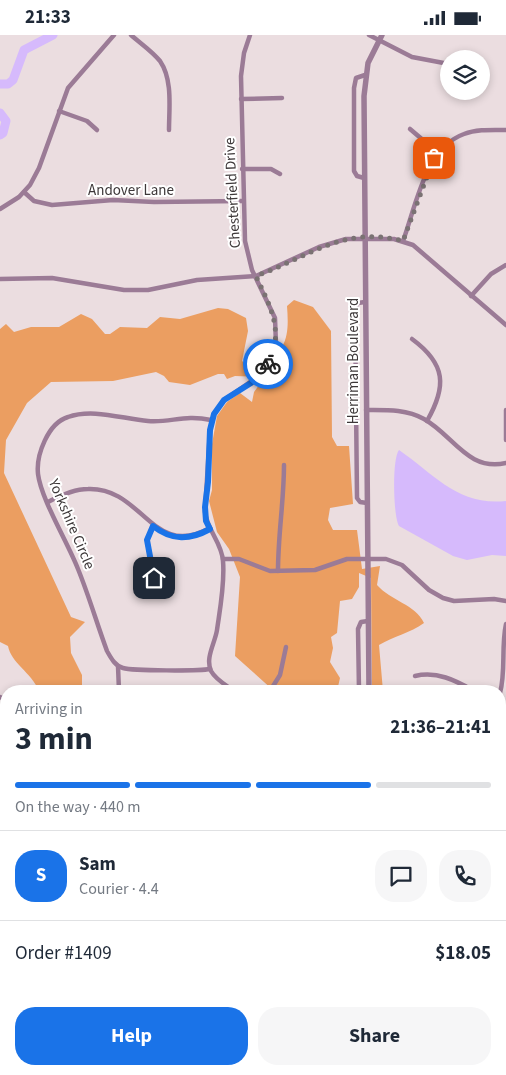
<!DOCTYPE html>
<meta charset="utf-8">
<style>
:root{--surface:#fff;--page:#f6f6f7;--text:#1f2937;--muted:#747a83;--line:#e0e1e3;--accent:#1a73e8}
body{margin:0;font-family:"Source Sans 3",sans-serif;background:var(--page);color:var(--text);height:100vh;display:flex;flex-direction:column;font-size:19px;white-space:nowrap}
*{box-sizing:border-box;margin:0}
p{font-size:16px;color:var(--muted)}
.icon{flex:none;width:28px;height:28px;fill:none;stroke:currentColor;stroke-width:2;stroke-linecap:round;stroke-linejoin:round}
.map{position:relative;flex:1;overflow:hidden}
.side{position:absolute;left:0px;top:650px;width:506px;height:390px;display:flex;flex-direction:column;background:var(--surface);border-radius:20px 20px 0 0;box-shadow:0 2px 8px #0003}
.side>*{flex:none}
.buttons{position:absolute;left:440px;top:15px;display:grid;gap:10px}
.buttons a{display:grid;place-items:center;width:50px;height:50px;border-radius:50%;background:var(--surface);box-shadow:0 2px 8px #0003;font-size:25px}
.pin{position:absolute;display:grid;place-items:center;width:42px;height:42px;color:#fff;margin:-21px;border-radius:10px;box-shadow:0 2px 8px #0006}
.courier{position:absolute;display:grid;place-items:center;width:50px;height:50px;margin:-25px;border:4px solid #1a73e8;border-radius:50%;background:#fff;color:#222;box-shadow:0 1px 6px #0007}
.headline em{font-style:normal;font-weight:700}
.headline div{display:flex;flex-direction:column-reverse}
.headline{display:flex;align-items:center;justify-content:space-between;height:85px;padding:0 15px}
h1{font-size:32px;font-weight:700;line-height:38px}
.bar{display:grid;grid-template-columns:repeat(4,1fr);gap:8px 5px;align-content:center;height:60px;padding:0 15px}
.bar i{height:6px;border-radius:4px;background:var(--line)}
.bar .on{background:var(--accent)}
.bar p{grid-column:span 4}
.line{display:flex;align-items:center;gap:12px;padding:0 15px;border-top:1px solid var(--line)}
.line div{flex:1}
.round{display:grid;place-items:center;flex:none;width:52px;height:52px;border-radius:20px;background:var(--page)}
.action{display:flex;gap:10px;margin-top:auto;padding:10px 15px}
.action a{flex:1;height:58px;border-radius:20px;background:var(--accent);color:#fff;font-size:20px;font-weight:700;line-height:58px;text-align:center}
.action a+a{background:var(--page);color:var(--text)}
.status{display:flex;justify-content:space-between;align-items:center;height:35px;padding:0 25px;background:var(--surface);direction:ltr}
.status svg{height:14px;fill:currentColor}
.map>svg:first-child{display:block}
.built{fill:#e5cfd5}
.forest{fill:#eb9e61}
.water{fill:#d6bafc}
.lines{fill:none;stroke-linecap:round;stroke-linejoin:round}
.river{stroke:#d6bafc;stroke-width:9}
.minor{stroke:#9b7b96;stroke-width:4.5}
.tertiary{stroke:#9b7b96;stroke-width:5.5}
.motorway{stroke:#460240;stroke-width:9}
.done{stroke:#7a7273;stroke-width:5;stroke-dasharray:0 9}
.route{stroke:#1a73e8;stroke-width:6}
.labels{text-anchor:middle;stroke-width:4;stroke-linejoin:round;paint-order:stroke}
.street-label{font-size:15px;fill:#3d3839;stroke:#fff}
</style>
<div class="status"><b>21:33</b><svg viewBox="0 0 49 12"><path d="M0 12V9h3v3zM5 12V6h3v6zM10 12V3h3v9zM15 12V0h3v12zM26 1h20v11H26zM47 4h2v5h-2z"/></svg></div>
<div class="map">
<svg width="506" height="1040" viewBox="0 0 506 1040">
<rect width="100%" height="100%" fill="#ebdde0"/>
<path class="built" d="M100 1034H391L389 1040H100Z"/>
<g class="forest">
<path d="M294 265 313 272 331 296 332 402 337 411H349L353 469 330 473 328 485 333 495H357L362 534 380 531 377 550C391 566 415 569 424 588 410 598 394 601 379 610L383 656H372L371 543 359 538V552L352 564 340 566 337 598 331 602 333 613 330 627 340 643 337 656H274L235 621 240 542 229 514 217 497 209 466 212 455V409L217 381 227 367 240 358 252 367 254 357 265 342 235 341 227 344 224 339H218L190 350 169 347 164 341 156 337 113 346 51 347 27 368 6 405 4 438 71 582 85 587 70 602 71 618 82 640V653L85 656H39C31 637 11 628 8 611L0 607V294L6 289 14 297 31 292H59L81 279 92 284 105 299H110L120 292 147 293 160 282 180 284 218 273 228 274 246 283 248 296 242 326 247 330 271 334C273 325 278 321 282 312 289 300 288 285 287 271Z"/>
<path d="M506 700V744L500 749V705Z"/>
<path d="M506 795V1040H422L421 1034H500V808Z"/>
</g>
<path class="water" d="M399 415C435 440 458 471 506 466V521L492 520 467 525 453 521 399 491C393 481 392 423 399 415Z"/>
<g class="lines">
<g class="river">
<path d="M0 49H8L13 45 24 15 53 0"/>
<path d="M0 78 6 86 3 98 0 100"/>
</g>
<g class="minor">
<path d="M131 0C140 8 152 16 160 26 173 45 169 73 169 95"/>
<path d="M369 0 412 22 449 29"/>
<path d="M241 64 282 63"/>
<path d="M59 76 87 86 97 95"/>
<path d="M410 94 437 117"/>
<path d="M242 134H271L280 139"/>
<path d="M364 143 357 141 354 136V53L356 43 365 40"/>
<path d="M24 157 34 166 52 170 113 165 154 167 243 166"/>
<path d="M0 174 19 162 30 150 39 133 68 53 114 0"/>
<path d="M403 206C416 171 425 113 464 99 477 94 492 95 506 95"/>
<path d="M0 244 52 243 124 255H148L197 245 256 241 319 212 346 204H394L413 210 506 290"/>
<path d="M471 261 491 239 506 230"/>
<path d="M365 267 358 268 355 273 357 463 360 467 367 468"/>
<path d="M412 304C446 329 447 351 427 386"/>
<path d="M366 375C386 375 406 374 424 384 453 400 468 437 506 428"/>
<path d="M506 375V405"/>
<path d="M48 467C61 460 74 454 88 454 143 452 152 525 210 493"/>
<path d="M153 491 147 505 157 559"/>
<path d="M223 524H239L270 536 315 535 347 524H386L402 530 429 555 443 563 454 566 494 564 506 566"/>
<path d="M278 536C278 500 284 465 284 430"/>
<path d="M118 631 119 656"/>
<path d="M210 634C200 636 133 636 123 633 115 631 111 623 107 616 97 589 89 561 78 534 68 508 41 464 38 439 36 420 48 388 68 382 93 373 123 384 148 386 171 388 184 379 211 385"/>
<path d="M415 641C437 636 455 645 474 656"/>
<path d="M234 656C226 650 216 645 211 636 205 623 215 608 217 595 220 574 225 548 223 526 222 508 207 495 205 477L210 395 214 379 224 365 259 341 270 326 276 310 275 283 252 235 245 206 241 41 244 18 250 0"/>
<path d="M270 656 280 640 286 612"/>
<path d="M359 656 358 594 361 587 368 586"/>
<path d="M500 658C506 636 501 612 506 589"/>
<path d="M0 662 6 665"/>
<path d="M0 863 6 873"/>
<path d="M0 932H6"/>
<path d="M37 1034 42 1040"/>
<path d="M166 1034V1040"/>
<path d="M0 1036 6 1020"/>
</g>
<g class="tertiary">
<path d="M369 656 364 61 368 28 382 0"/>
<path d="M317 1040 318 1034"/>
</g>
<g class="motorway">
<path d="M500 766 506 755"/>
<path d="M500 803 506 791"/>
<path d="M401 1040 402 1034"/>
<path d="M417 1040 419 1034"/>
</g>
</g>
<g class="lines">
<path class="done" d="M268 329C285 297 270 271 256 241 307 223 343 190 403 206L434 123"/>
<path class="route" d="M154 543 147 505 153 491C172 506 190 505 210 494L206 486 205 472 208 447 210 395 214 379 224 365 251 348 268 329"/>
</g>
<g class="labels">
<g class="street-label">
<text x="131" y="160">Andover Lane</text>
<text transform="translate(232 158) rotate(-93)" y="5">Chesterfield Drive</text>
<text transform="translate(353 326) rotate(-90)" y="5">Herriman Boulevard</text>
<text transform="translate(72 489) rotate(67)" y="5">Yorkshire Circle</text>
</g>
</g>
</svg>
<div class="buttons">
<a><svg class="icon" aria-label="layers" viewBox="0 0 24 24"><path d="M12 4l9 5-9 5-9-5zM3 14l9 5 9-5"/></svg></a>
</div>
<div class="pin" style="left:434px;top:123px;background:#ea580c"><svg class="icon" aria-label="bag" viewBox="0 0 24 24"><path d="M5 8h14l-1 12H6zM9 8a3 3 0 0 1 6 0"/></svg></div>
<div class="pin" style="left:154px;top:543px;background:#1f2937"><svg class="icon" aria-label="home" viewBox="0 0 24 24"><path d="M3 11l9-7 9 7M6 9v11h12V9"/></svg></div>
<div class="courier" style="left:268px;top:329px"><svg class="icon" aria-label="bike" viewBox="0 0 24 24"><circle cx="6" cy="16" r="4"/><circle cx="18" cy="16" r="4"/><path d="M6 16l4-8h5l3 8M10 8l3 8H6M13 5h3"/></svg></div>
<section class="side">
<div class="headline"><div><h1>3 min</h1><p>Arriving in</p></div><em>21:36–21:41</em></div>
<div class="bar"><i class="on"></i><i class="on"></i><i class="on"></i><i></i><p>On the way · 440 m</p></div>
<div class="line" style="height:90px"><b class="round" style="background:var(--accent);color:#fff">S</b><div><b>Sam</b><p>Courier · 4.4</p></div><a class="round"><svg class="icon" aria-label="chat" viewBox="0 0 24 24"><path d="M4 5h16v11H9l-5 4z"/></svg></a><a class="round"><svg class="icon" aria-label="phone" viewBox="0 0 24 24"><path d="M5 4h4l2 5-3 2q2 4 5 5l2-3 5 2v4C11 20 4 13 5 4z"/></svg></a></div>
<div class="line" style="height:65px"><div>Order #1409</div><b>$18.05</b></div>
<div class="action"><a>Help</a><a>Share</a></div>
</section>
</div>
